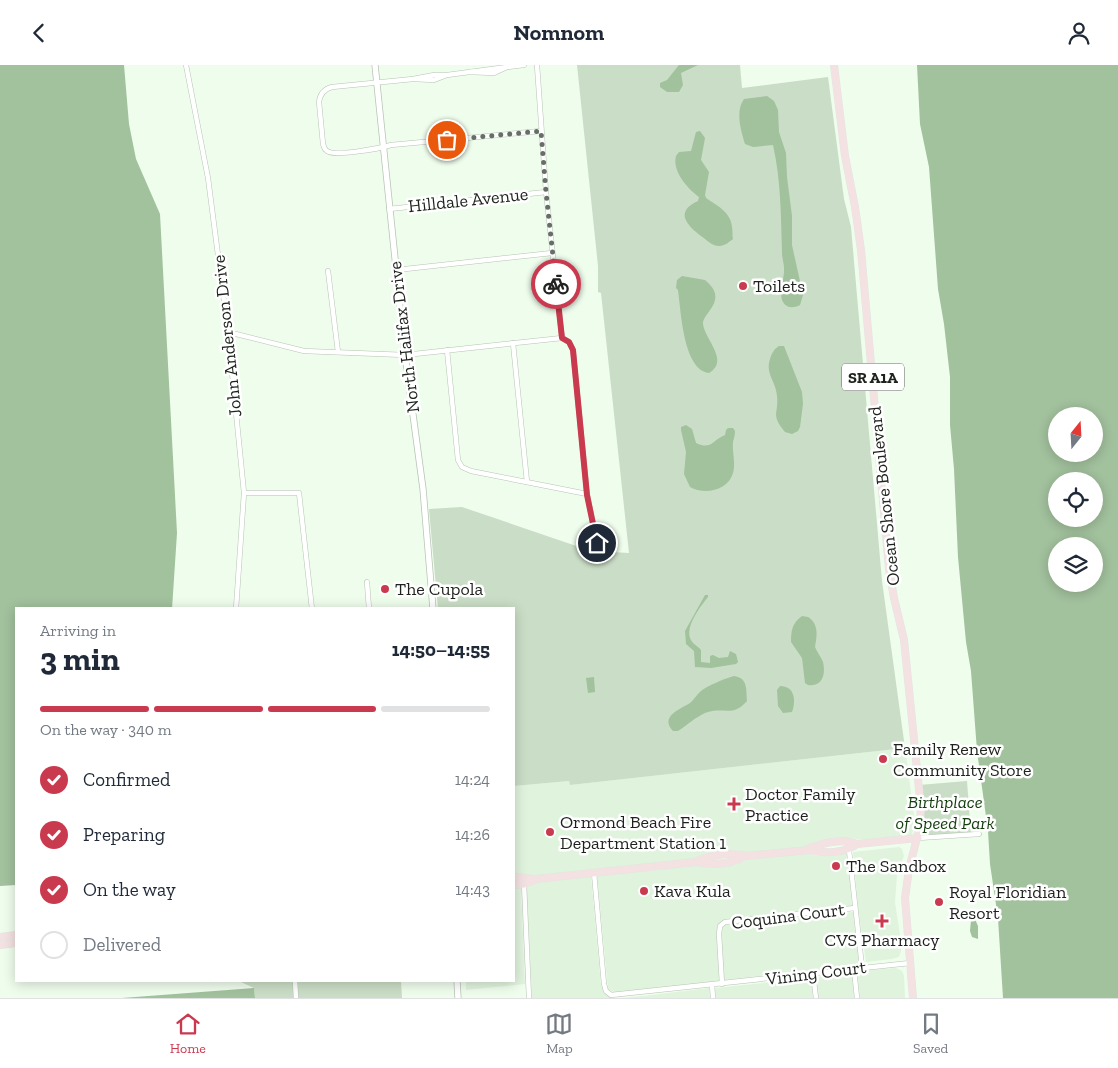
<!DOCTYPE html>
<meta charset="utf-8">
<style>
:root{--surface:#fff;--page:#f2f2f3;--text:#1f2937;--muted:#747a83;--line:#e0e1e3;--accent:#ca3a4f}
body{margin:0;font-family:"Zilla Slab",serif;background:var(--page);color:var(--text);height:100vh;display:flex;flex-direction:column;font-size:19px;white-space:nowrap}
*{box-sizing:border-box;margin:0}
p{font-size:16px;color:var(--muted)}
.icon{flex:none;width:28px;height:28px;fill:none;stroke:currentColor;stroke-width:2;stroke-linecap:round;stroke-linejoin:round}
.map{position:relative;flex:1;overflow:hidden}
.sheet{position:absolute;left:15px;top:542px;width:500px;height:375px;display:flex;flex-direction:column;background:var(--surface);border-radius:0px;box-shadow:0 2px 12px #0003}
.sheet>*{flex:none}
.needle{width:32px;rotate:18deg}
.controls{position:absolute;left:1048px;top:342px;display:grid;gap:10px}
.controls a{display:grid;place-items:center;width:55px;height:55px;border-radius:50%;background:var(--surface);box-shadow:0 2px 12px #0003;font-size:25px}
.pin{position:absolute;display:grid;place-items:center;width:42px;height:42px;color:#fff;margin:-21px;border:2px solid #fff;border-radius:50%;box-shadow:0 1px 5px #0007}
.courier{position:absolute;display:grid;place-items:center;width:50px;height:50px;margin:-25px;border:4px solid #ca3a4f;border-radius:50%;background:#fff;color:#222;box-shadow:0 1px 6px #0007}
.summary em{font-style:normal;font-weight:800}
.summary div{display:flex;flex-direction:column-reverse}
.summary{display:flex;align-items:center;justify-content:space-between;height:85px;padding:0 25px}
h1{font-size:32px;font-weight:800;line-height:38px}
.bar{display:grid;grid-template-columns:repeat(4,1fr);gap:8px 5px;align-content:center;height:60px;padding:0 25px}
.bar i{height:6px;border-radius:4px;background:var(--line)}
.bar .selected{background:var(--accent)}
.bar p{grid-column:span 4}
ol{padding:0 25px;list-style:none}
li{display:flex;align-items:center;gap:15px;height:55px}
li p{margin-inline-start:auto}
li .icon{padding:5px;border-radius:50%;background:var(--accent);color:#fff;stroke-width:4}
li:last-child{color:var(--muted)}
li i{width:28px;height:28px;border:2px solid var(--line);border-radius:50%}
header{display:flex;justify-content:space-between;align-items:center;height:65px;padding:0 25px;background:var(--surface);font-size:22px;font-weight:800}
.menu{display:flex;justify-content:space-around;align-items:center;height:70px;border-top:1px solid var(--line);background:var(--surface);font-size:14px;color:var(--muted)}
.menu a{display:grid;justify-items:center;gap:2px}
.menu .selected{color:var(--accent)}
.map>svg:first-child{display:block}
.built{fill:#e0f3dd}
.green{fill:#caddc6}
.water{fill:#a2c19d;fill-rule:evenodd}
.pier{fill:#effded}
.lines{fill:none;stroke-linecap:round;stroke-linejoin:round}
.minor-casing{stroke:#b7c4b4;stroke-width:5.5}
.tertiary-casing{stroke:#b7c4b4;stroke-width:7}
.primary-casing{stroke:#e4e4e4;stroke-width:8}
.minor{stroke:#fff;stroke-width:4.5}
.tertiary{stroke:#fff;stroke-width:5.5}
.primary{stroke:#f4e2e2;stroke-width:7}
.done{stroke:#666f65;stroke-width:5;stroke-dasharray:0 9}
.route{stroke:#ca3a4f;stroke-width:6}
.poi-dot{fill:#ca3a4f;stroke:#fff;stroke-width:2}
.labels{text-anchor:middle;stroke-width:5;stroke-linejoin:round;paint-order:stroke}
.shield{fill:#fff;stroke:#616460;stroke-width:1}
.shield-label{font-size:16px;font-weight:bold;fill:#1d221c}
.street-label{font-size:18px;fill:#1d221c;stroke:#fff}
.poi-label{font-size:18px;fill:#1d221c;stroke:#fff;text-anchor:start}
.park-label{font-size:18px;font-style:italic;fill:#133d0c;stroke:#fff}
</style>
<header><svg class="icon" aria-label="back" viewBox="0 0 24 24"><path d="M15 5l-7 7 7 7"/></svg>Nomnom<svg class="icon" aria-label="person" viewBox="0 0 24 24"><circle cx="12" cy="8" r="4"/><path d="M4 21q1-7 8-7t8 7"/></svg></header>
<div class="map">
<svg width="1118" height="933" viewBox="0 0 1118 933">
<rect width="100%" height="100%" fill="#effded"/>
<g class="built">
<path d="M905 683 915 757 912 770 865 775 849 773 818 776 806 782 748 788 736 785 709 788 694 794 538 811 514 809V721L569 716 570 720Z"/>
<path d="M899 782 902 784 904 791 897 810 895 837 900 870 901 886 899 892 892 894 866 897 858 843 853 787Z"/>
<path d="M805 788 818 791 848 788 852 841 725 854 717 861 719 916 618 927H613L608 924 597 810 696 800 710 802 735 800 750 794Z"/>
<path d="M591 811 601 920 604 928 611 933H532L526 821 536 817Z"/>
<path d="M514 823H521L525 919 466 925V916H514Z"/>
<path d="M853 847 859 900 724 915 721 869 722 863 726 860Z"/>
<path d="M896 903 902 906 904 911 905 933H860L857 906Z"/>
<path d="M852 907 854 933H818L816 912Z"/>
<path d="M811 913 813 933H716L715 923Z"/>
<path d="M709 923 710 933H622L643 931Z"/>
</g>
<g class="green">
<path d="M577 0H740L742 23 828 12 844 134 851 162 882 516 905 683 570 720 569 716 514 721V544H438L429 444 462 442 591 486 629 488 601 228 598 227V201Z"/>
<path d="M967 716 971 770 918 773 919 720Z"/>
<path d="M239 916H401L402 933H255L254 923Z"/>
</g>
<g class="water">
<path d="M0 0H124L129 59 136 94 160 149 177 468 172 544H16V916H239L254 923 255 933H0Z"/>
<path d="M679 0H698L681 8 683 20 679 27H667L660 22V18L667 15Z"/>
<path d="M917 0H1118V933H1003L998 853 990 799 988 766 977 686 971 606 966 577 958 492 954 404 950 360V312L944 259 938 224 929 102 920 59ZM1056 351H1094V389H1056ZM1056 416H1094V454H1056ZM1056 481H1094V519H1056Z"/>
<path d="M767 31 774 36 778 45 779 67 786 88 787 112 792 151V180L803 230 800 240C794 243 787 244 783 237 778 228 785 213 784 203 784 198 782 193 782 188 781 152 781 115 773 80L753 82 745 79C741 66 735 46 744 34Z"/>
<path d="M700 66 705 73 701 95 709 107 705 130 706 133C716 140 731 147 732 162 733 167 732 169 733 174 729 177 725 181 719 181 712 181 707 175 701 171 687 160 674 147 698 136L699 132C687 123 672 106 676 91L679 87 691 86 696 67Z"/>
<path d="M682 211 705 215C730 235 702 248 703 259 705 275 730 296 709 308 683 305 681 245 678 225L676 223 677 215Z"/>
<path d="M779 281H784L802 327 803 339 800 362 798 366 792 369 785 367C770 349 779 349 777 331 776 316 765 309 770 294 772 288 774 284 779 281Z"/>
<path d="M686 360 692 364 696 378C712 385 711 376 725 370L726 365 728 363H733L735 366C735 370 734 373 733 377 732 388 736 398 733 408 728 426 704 430 690 422L684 409 686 387 681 365V362Z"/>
<path d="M705 530H708V532C700 542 686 560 690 573 692 579 698 581 701 585V597L710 598V591L713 590 719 593 728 592 730 586 736 589 738 597 736 599 711 603 695 602 694 586 686 579 685 566Z"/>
<path d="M802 551 808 552C819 559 817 571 815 582 817 587 821 592 823 597 826 610 822 622 808 620L805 618 802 593 791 577C791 566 792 558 802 551Z"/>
<path d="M734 611C748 613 746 624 747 636 733 653 723 641 705 648 696 652 687 660 678 666H673C659 651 681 644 690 638 694 635 697 629 701 626 707 621 726 613 734 611Z"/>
<path d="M594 612 595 627 588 628 586 613Z"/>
<path d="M780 621C795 621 796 636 792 647L783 648 778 641 777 625Z"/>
<path d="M974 852 978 861V874L972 872 970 866 971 855Z"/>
</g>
<path class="pier" d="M16 820V916H239L254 923 122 933H0V821Z"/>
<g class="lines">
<defs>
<g id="minor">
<path d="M186 0 208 113 228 267 244 428 236 544"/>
<path d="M537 0 546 127 562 273"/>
<path d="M507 2 524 0"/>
<path d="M447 10 434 15 413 14 434 10H447L507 2 494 8 469 7"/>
<path d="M413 14 332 22C324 24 320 29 319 37L323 79C324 82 324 84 327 86 335 92 381 83 391 80L541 66"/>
<path d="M389 144 546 127"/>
<path d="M396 205 552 188"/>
<path d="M328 206 338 287"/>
<path d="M228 267 304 286 405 290 562 273"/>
<path d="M562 273 569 277 573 285 587 429 597 478"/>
<path d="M513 278 527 417"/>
<path d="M447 285 458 395 462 402 471 406 587 429"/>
<path d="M244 428H299L312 544"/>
<path d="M367 517 369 544"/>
<path d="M918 773 979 769"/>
<path d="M849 785 862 902"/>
<path d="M594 808 604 919 606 926 611 930 910 898"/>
<path d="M524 819 529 933"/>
<path d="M854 904 857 933"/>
<path d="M813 909 816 933"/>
<path d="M295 916 296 933"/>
<path d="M722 919 719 869 720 861 725 857 855 843"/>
<path d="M712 920 713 933"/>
</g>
<g id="tertiary">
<path d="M375 0 405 290 423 424 433 544"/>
<path d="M457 916 458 933"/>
</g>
<g id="primary">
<path d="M834 0 845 91 855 142 861 185 889 504 894 533 904 575 921 744 919 765 909 804 905 833 913 933"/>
<path d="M808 784C822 778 842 773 857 779L918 773"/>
<path d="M697 796C712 790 730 787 746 791L809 785C824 789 845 788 857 779"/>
<path d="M514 812 536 814 696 797C713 800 730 800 746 791"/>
<path d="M514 820 524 819 536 814"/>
<path d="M0 872 16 870"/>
<path d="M0 880 16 878"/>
</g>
</defs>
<use href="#minor" class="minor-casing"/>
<use href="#tertiary" class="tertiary-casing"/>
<use href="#primary" class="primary-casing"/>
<use href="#minor" class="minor"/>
<use href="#tertiary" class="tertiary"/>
<use href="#primary" class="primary"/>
</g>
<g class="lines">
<path class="done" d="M447 75 541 66 546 127 556 219"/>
<path class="route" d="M556 219 562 273 569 277 573 285 587 430 597 478"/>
</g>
<g class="poi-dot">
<circle cx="743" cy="221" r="5"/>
<circle cx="385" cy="524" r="5"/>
<circle cx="883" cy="694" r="5"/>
<path d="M731.5 731.5h5v5h5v5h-5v5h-5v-5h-5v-5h5z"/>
<circle cx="550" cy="767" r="5"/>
<circle cx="836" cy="801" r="5"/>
<circle cx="644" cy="826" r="5"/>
<circle cx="939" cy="837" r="5"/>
<path d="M879.5 848.5h5v5h5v5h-5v5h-5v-5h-5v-5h5z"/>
</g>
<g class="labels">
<rect class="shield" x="842" y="298.5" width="62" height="27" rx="4"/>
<g class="shield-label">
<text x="873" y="318">SR A1A</text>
</g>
<g class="street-label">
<text transform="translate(468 135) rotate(-6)" y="6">Hilldale Avenue</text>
<text transform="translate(227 271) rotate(-96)" y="6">John Anderson Drive</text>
<text transform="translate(404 272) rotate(-97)" y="6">North Halifax Drive</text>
<text transform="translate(884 431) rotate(-96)" y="6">Ocean Shore Boulevard</text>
<text transform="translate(788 851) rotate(-7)" y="6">Coquina Court</text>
<text transform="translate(816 908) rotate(-7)" y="6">Vining Court</text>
</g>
<g class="poi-label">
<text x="753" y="227">Toilets</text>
<text x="395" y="530">The Cupola</text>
<text x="893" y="690">Family Renew<tspan x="893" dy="21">Community Store</tspan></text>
<text x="745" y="735">Doctor Family<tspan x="745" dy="21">Practice</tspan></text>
<text x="560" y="763">Ormond Beach Fire<tspan x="560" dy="21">Department Station 1</tspan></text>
<text x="846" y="807">The Sandbox</text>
<text x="654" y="832">Kava Kula</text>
<text x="949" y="833">Royal Floridian<tspan x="949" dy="21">Resort</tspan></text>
<text x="882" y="881" text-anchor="middle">CVS Pharmacy</text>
</g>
<g class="park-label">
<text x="945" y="743">Birthplace<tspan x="945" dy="21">of Speed Park</tspan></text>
</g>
</g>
</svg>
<div class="controls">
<a><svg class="needle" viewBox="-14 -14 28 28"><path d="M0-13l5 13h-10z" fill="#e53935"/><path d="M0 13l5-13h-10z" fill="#747a83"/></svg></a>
<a><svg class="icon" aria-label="locate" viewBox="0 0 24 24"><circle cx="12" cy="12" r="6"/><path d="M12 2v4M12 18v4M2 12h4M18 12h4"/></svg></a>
<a><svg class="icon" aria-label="layers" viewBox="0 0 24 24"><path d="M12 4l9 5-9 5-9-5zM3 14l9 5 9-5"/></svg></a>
</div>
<div class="pin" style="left:447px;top:75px;background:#ea580c"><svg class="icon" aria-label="bag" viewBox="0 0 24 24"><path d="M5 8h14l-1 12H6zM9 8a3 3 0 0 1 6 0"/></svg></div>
<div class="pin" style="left:597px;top:478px;background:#1f2937"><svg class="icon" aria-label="home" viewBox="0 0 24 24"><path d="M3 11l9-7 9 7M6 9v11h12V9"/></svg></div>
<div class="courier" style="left:556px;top:219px"><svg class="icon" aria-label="bike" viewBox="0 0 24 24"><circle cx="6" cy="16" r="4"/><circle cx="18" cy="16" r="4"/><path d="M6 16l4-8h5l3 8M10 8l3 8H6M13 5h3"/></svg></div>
<section class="sheet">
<div class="summary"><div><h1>3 min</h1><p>Arriving in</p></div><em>14:50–14:55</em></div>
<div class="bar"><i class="selected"></i><i class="selected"></i><i class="selected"></i><i></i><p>On the way · 340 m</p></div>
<ol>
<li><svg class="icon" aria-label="check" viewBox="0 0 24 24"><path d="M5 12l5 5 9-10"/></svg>Confirmed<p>14:24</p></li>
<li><svg class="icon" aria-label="check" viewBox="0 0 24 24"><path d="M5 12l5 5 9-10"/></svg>Preparing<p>14:26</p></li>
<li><svg class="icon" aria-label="check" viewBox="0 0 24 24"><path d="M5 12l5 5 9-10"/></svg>On the way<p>14:43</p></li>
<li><i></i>Delivered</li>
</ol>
</section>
</div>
<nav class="menu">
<a class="selected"><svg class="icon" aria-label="home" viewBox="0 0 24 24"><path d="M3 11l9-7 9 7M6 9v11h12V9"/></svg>Home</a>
<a><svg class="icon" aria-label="map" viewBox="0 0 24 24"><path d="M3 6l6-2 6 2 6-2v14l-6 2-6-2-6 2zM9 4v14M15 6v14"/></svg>Map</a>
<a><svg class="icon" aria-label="saved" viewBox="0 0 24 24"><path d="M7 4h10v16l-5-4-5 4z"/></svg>Saved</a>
</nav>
